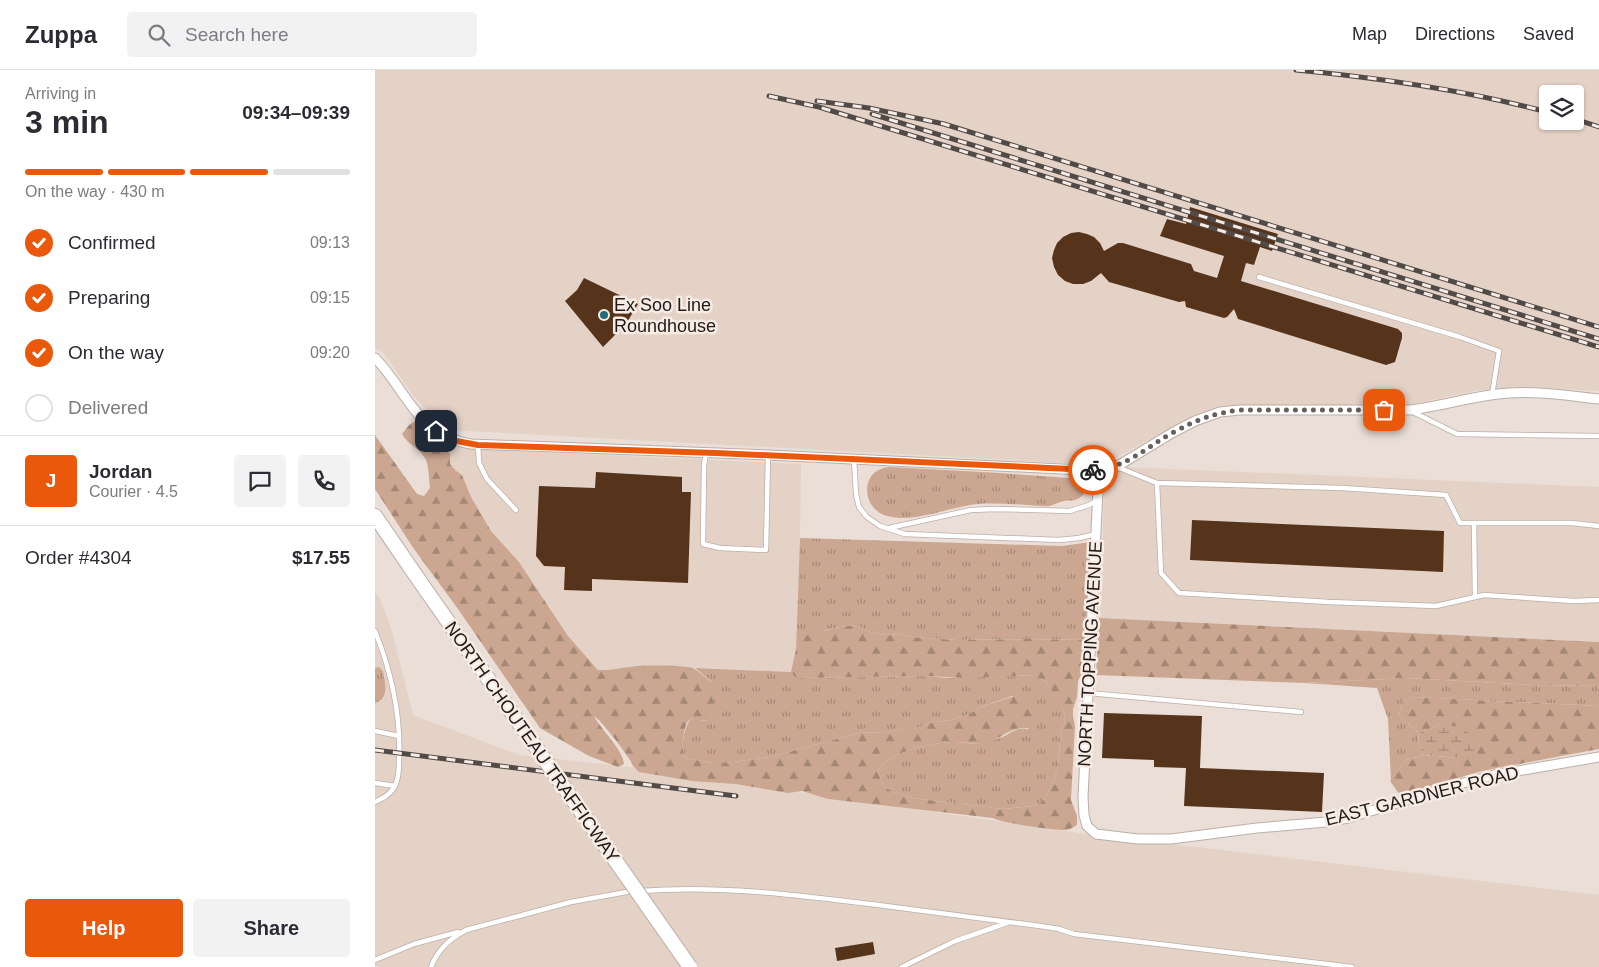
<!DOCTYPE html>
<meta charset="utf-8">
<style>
:root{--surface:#fff;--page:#f2f2f3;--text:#2b2b33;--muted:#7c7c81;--line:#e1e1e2;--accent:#ea580c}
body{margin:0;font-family:Arial,sans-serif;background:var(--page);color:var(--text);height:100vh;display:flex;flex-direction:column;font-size:19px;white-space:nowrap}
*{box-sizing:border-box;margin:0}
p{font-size:16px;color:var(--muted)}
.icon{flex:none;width:28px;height:28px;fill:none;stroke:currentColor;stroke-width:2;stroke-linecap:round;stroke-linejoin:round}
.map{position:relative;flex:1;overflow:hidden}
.side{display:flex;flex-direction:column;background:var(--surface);width:375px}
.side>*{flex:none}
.tools{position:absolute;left:1164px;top:15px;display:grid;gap:10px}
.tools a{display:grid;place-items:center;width:45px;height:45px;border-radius:5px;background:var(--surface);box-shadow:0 1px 4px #0004;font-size:25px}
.pin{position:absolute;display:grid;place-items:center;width:42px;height:42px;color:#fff;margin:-21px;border-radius:10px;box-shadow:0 2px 8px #0006}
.courier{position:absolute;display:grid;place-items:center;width:50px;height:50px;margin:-25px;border:4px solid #ea580c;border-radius:50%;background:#fff;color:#222;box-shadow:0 1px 6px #0007}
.headline em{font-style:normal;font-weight:800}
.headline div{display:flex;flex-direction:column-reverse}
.headline{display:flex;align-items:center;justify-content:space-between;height:85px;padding:0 25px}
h1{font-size:32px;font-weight:800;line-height:38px}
.bar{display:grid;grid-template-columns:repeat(4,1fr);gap:8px 5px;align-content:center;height:60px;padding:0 25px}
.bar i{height:6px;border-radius:4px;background:var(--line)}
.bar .on{background:var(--accent)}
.bar p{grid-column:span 4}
.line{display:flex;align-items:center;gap:12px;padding:0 25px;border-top:1px solid var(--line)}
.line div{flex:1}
.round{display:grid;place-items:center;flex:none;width:52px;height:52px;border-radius:5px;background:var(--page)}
ol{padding:0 25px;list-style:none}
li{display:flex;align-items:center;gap:15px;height:55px}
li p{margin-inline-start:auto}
li .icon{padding:5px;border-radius:50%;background:var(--accent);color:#fff;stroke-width:4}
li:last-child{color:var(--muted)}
li i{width:28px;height:28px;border:2px solid var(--line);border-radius:50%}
.primary-button{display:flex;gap:10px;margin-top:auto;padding:10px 25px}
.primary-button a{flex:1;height:58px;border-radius:5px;background:var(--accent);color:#fff;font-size:20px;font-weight:800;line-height:58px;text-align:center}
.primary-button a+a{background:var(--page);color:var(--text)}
header{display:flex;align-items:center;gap:30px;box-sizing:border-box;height:70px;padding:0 25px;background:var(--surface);border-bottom:1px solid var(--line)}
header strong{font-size:24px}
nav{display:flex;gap:28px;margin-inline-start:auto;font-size:18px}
.search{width:350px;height:45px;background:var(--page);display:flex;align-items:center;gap:12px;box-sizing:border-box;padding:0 18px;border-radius:5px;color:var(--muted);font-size:19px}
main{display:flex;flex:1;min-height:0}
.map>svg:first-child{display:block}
.built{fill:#e5d2c7;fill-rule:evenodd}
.grass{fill:url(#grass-tufts)}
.forest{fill:url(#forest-firs)}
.wetland{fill:url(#wetland-marsh)}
.building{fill:#56331b}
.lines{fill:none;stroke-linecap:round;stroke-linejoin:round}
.service-casing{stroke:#baafa8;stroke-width:6}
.minor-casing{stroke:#baafa8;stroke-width:11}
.secondary-casing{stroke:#baafa8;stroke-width:16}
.service{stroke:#fff;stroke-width:4.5}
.minor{stroke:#fff;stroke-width:9}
.secondary{stroke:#fff;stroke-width:14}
.rail-casing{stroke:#514b47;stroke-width:5}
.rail{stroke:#f7ebe4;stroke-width:3;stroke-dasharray:9;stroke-linecap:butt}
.secondary-bridge-casing{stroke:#baafa8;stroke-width:16;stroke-linecap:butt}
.secondary-bridge{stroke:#fff;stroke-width:14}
.done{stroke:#665f5b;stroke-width:5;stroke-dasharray:0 9}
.route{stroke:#ea580c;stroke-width:6}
.poi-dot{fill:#226a77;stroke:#f7ebe4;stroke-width:2}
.labels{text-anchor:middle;stroke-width:5;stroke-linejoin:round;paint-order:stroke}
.poi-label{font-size:18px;fill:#1f1b18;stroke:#f7ebe4;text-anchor:start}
.street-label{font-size:18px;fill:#1f1b18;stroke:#f7ebe4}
</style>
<header>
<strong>Zuppa</strong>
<div class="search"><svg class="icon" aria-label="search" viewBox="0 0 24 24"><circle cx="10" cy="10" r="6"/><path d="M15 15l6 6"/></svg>Search here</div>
<nav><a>Map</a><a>Directions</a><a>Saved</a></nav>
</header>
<main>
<section class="side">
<div class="headline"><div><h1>3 min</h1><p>Arriving in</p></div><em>09:34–09:39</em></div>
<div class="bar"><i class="on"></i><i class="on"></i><i class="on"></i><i></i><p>On the way · 430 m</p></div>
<ol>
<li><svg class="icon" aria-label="check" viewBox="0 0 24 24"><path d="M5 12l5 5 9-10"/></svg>Confirmed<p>09:13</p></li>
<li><svg class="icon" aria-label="check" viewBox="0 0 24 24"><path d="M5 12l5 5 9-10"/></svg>Preparing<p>09:15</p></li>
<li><svg class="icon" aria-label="check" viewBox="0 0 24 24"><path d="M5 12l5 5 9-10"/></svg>On the way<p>09:20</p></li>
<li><i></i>Delivered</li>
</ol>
<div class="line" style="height:90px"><b class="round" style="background:var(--accent);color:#fff">J</b><div><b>Jordan</b><p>Courier · 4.5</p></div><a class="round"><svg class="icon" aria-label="chat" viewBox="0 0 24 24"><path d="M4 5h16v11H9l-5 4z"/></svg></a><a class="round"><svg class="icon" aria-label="phone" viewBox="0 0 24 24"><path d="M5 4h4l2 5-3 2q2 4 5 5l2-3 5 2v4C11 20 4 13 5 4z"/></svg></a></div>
<div class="line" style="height:65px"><div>Order #4304</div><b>$17.55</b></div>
<div class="primary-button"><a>Help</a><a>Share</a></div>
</section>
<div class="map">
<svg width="1224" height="897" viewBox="0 0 1224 897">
<defs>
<pattern id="grass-tufts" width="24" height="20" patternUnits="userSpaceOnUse" patternTransform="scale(1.25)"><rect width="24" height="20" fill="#cba791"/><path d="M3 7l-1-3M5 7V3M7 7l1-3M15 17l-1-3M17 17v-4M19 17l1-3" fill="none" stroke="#a48775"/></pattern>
<pattern id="forest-firs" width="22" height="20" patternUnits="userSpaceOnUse" patternTransform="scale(1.25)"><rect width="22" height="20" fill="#cba791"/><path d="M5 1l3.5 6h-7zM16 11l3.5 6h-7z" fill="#a48775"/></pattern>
<pattern id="wetland-marsh" width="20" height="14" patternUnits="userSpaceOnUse" patternTransform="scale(1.25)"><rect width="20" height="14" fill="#cba791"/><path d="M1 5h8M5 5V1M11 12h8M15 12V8" fill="none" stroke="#a48775"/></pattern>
</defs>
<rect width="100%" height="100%" fill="#eaded7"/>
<g class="built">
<path d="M0 0H1224V321L1148 317 1099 321 1033 335H861L827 342 730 393 708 394 72 360 37 324 8 282 0 278ZM1172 24H1200V51H1172Z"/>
<path d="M73 378 426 394 425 468 421 579 416 602 279 596 230 601 223 600 193 566 144 492 116 461 96 427 87 405 80 400 75 394V384Z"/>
<path d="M750 397 1224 417V572L724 548 730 403Z"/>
<path d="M0 522 5 529 16 558 38 645 144 685 247 696 704 763 1224 825V897H0Z"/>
</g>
<g class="grass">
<path d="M515 397 625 403 708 409 713 410 714 413C712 421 708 427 700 430 696 431 692 430 689 431 684 432 679 435 674 436 667 437 659 435 652 435 633 434 613 432 595 435 570 439 537 453 512 446 486 439 484 399 515 397Z"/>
<path d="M425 468 687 476 716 472 710 570 653 569 582 570 536 567 525 564 510 565 495 562 481 555 459 558 450 560 421 579Z"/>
<path d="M4 597 8 601C10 614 15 628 0 633V598Z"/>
<path d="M320 598 416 602 420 607 425 608 548 606 574 608 661 605 672 613 681 626 687 637 690 647 689 655 686 660 683 695 679 711 670 728 665 733 657 736 628 739 537 728 518 722 508 715 503 701C511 682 560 672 579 672 588 672 598 675 606 673 612 672 619 670 625 668 637 663 637 658 653 659L665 638 658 628 637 626 603 638 593 645 576 650 559 652 539 659H527L512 662 484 663 395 687 350 693H338L310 688C305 677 309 651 320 646L325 651 334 650C338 636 338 626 336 611Z"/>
<path d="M1032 608 1160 615 1224 616V636L1039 627 1027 631 1024 645 1044 663 1043 673 1049 685 1031 690 1016 710 1013 649 1002 618 931 613Z"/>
</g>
<g class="forest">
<path d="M42 350 55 364 73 378 75 384V394L80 400 87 405 96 427 116 461 144 492 193 566 223 600C234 601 244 598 255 597 270 595 303 595 318 598 320 599 334 609 336 612 342 620 337 641 334 650L324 651 321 647H318C316 649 314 650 312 653 308 660 306 681 310 688L338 693H350L395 687 484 663 512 662 527 659H539L559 652 576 650 593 645 603 638 645 624H653L658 627 665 638 666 653C658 660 650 657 641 659 630 662 622 671 610 673 600 675 589 672 579 672 560 672 511 682 503 701L508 715 518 722 537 728 628 739 657 736 665 733 670 728 679 711 683 695 686 660 689 655 690 647 687 637 672 613 661 605 591 608 548 606 425 608 420 607 416 602 421 579 429 566 459 558 481 555 495 562 510 565 525 564 536 567 582 570 653 569 710 570 708 602 703 611 702 627 698 639V646L700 656 696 730 702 746V755C698 758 693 760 688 760 677 760 626 753 618 748L453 729 427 721 413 723 361 714 317 711 264 702 258 696 255 690 243 673 226 652 219 646C226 660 248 679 249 694L243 697 214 686 165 658 83 539 39 479 0 419V365L42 424 49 426 55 418C54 410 54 398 51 390 46 379 33 375 27 364L34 355Z"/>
<path d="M724 548 1224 572V616L1160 615 1032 608 931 613 721 605Z"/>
<path d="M1039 627 1224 636V679L1107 701 1025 725 1015 711 1031 690 1049 685 1086 688 1065 655 1044 663 1024 645 1027 631Z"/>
</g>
<path class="wetland" d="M1065 655 1089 657 1099 670V681L1086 688 1049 685 1043 673 1044 663Z"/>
<g class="building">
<path d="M815 137 903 164 897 181 885 177 879 195 871 193 866 211 1023 259 1027 263V268L1020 292 1011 295 863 249 859 239 852 247 849 248 811 237 810 231 804 232 734 212 726 203 716 211 708 214H698L690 211 683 205 679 197 677 188 679 180 682 173 688 167 696 163 704 162 712 164 719 167 725 173 729 181 743 173H748L816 194 819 201 842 208 849 186 785 166 792 149 811 154Z"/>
<path d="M209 208 263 234 254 249 247 258 228 277 190 231 202 220Z"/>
<path d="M221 402 307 407V422H316L313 513 217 509V521L189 520 190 497 169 496 161 486 164 416 220 418Z"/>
<path d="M817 450 1069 461 1068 502 815 490Z"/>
<path d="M729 643 827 646 825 698 949 703 947 742 809 736 811 698 779 697V690L727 688Z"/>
<path d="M498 872 500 884 462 891 460 878Z"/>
</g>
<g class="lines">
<defs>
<g id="service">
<path d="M884 207 1085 267 1124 281 1117 325"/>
<path d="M1036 341 1082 364 1224 366"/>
<path d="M103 375 104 393 112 409 141 440"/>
<path d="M331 383 329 395 328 474 345 478 391 480 393 385"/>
<path d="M479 389 481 424 484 437 492 447 505 456 530 464 684 470 704 468 721 464"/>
<path d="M742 397 782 413 967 418 1071 425 1085 453H1197L1224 456"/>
<path d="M782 413 786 503 804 523 954 532 1061 536 1109 525 1199 531 1224 530"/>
<path d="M1099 453 1100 527"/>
<path d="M514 458 596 440 621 439 695 441 714 435 722 430"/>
<path d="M0 561C16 601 26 645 24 689 24 698 24 710 18 719 14 725 7 729 0 732"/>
<path d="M713 623 926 642"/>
<path d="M0 661 24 666"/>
<path d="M0 713 20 716"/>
<path d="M265 821C346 815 424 825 503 835 557 842 611 849 665 856L684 859 699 864 977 897"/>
<path d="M0 890 39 874 83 862"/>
<path d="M56 897C63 879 75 869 91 860L196 832 257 821"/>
<path d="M527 897 580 871 632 853"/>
</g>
<g id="minor">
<path d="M0 288C34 323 41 365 96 374L393 385 707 400 741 397 797 363 820 351 845 342 865 340H1035C1068 336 1101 325 1134 323 1164 321 1195 326 1224 329"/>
<path d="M724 400 708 727 709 745 712 756 721 764 763 769H796L882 758 951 752 973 748 1077 716 1119 705 1224 687"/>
</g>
<path id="secondary" d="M0 446 46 513"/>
</defs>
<use href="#service" class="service-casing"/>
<use href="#minor" class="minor-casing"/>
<use href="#secondary" class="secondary-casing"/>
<use href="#service" class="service"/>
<use href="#minor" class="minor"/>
<use href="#secondary" class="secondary"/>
<defs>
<g id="rail">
<path d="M921 0C1006 8 1090 20 1172 42"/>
<path d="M394 26 444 37 1224 277"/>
<path d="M442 31 494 38 569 54 1224 257"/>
<path d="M497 44 1224 269"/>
<path d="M1200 49 1224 57"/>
<path d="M0 680 361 726"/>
</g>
</defs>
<use href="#rail" class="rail-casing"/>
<use href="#rail" class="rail"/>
<defs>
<path id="secondary-bridge" d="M46 513 315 897"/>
</defs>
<use href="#secondary-bridge" class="secondary-bridge-casing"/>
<use href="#secondary-bridge" class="secondary-bridge"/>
</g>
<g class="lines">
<path class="done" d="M718 400C752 398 771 377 799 362 821 350 839 343 865 340H1009"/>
<path class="route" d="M61 361 76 370 103 375 341 383 718 400"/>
</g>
<circle class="poi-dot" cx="229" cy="245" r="5"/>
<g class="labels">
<g class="poi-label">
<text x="239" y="241">Ex Soo Line<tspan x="239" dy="21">Roundhouse</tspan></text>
</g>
<g class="street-label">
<text transform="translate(715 584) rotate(-87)" y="6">NORTH TOPPING AVENUE</text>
<text transform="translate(157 672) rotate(55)" y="6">NORTH CHOUTEAU TRAFFICWAY</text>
<text transform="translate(1047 726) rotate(-14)" y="6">EAST GARDNER ROAD</text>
</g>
</g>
</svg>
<div class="tools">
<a><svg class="icon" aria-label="layers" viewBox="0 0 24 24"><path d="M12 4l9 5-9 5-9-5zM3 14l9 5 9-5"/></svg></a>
</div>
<div class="pin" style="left:1009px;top:340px;background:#ea580c"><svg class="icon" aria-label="bag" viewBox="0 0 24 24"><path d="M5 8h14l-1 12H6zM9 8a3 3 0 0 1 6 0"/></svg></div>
<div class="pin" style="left:61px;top:361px;background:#1f2937"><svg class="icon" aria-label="home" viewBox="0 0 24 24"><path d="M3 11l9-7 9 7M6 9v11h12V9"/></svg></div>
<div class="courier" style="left:718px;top:400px"><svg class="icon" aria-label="bike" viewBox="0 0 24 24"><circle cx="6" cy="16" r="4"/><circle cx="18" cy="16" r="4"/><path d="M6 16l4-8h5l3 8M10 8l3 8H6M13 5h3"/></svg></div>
</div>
</main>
